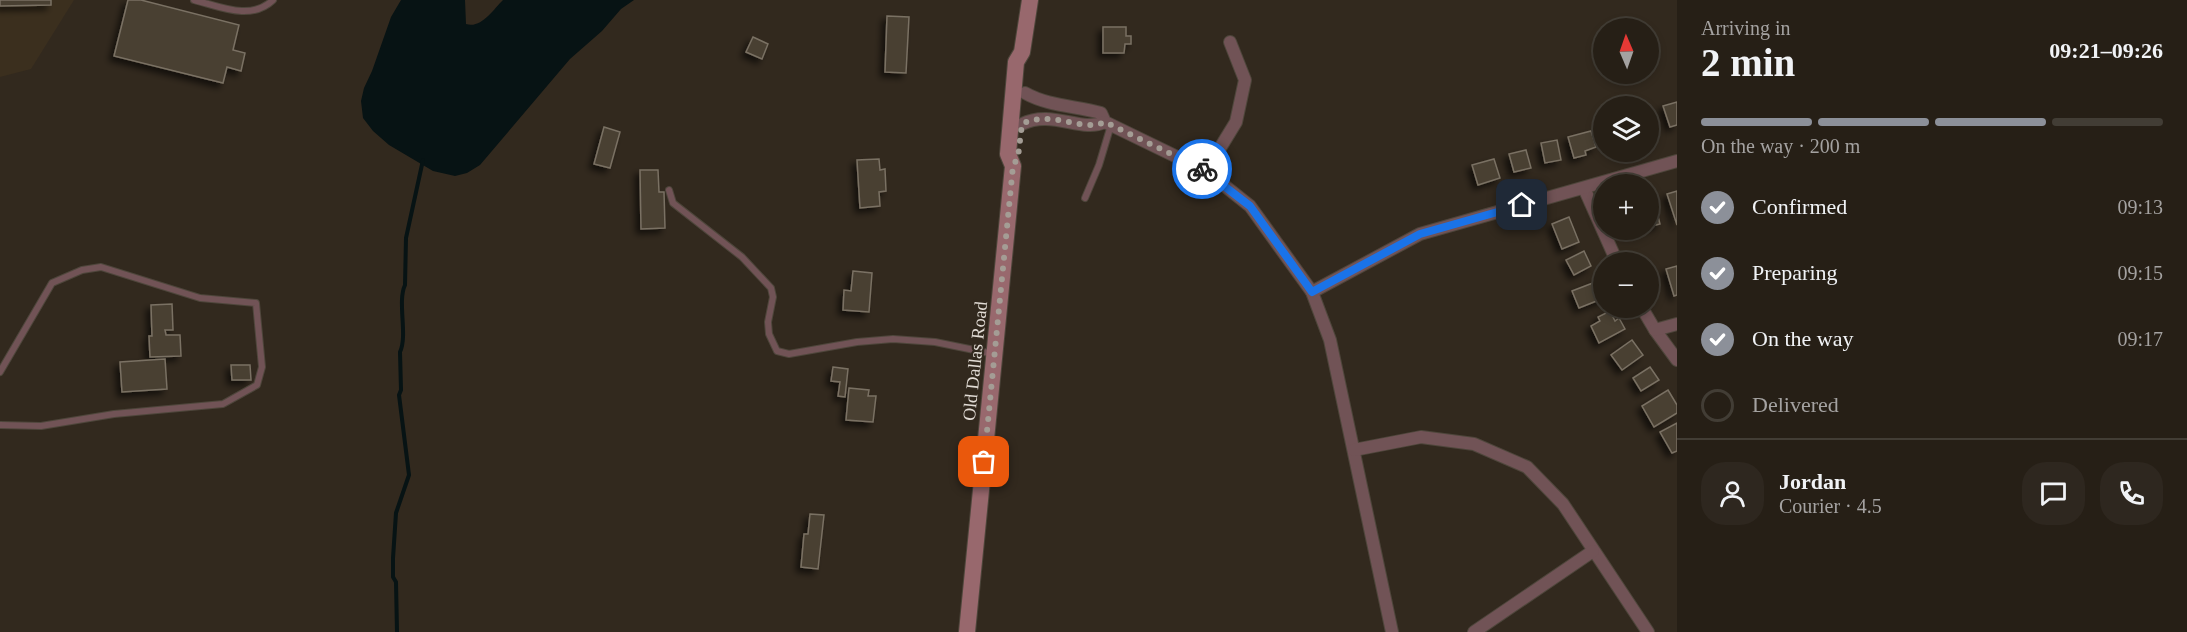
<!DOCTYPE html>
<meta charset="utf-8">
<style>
:root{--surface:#261f16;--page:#2e271f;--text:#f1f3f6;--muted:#a4a2a1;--line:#423d35;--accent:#8c9099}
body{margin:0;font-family:Georgia,serif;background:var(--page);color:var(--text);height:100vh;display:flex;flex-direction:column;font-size:22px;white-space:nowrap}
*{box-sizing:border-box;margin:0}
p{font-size:20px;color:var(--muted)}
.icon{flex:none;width:33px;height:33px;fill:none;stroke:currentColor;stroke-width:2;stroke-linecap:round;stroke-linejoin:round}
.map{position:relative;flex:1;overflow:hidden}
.drawer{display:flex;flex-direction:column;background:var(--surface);width:510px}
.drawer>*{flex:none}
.needle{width:39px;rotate:358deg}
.tools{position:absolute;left:1593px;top:18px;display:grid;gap:12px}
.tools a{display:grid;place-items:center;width:66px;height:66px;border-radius:50%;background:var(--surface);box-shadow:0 3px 9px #0003,0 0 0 2px var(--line);font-size:30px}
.pin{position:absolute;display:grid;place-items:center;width:51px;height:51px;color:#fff;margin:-26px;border-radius:12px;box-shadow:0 3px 9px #0006}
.courier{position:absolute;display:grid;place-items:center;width:60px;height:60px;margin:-30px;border:4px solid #1a73e8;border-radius:50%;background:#fff;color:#222;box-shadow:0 2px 8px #0007}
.summary em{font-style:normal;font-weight:700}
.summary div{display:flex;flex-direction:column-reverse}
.summary{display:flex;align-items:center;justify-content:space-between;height:102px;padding:0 24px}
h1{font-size:39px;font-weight:700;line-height:45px}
.bar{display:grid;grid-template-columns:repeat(4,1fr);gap:9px 6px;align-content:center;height:72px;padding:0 24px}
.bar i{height:8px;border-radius:4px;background:var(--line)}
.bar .current{background:var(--accent)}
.bar p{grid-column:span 4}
.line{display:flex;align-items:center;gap:15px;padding:0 24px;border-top:2px solid var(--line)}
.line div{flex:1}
.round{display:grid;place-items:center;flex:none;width:63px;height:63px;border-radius:24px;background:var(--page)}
ol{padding:0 24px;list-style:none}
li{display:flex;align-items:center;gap:18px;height:66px}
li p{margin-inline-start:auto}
li .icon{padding:6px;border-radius:50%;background:var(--accent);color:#fff;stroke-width:4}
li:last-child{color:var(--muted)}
li i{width:33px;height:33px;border:3px solid var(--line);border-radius:50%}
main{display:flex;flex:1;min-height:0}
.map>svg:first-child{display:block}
.built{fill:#3b2f1e}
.water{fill:#071314}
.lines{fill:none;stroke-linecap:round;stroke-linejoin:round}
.stream{stroke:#071314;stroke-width:4}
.building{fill:#483f33;stroke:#7a7163;stroke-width:1.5;filter:url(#shadow)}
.service-casing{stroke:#4e463b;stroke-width:8}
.minor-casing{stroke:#4e463b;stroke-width:14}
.secondary-casing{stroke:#4e463b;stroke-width:18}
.service{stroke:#715356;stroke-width:6}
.minor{stroke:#715356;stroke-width:12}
.secondary{stroke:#98686d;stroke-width:16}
.done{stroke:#a49d95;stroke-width:6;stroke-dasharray:0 10.8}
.route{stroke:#1a73e8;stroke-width:8}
.labels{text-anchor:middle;stroke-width:4.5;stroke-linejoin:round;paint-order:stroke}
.street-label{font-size:18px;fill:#e2dcd5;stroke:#32291e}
</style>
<main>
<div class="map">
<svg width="1677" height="632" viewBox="0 0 1677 632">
<defs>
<filter id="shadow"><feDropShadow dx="-4.5" dy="4.5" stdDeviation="3" flood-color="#0009"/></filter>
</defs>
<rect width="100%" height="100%" fill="#32291e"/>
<path class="built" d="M0 0H74L31 69 0 77Z"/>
<path class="water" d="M401 0H465L466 24C481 29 493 10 503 0H634L621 9 602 31 570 59 480 165 467 173 455 176 433 171 389 145 373 131 363 118 361 101 364 88 372 71 391 17Z"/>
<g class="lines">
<path class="stream" d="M397 632 396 582 393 577V558L396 513 409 475 399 395 401 390 400 352C408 335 397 302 405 285L406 238 423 160"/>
</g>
<g class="building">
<path d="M0 0H51V5L0 6Z"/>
<path d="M128 0H141L239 25 233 50 245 53 241 71 227 67 223 83 114 56Z"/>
<path d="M887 16 909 17 906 73 885 72Z"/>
<path d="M1103 27H1126V36H1131V44H1125L1124 53H1103Z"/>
<path d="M753 37 768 44 762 59 746 52Z"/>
<path d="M1677 102V125L1670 127 1663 106Z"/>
<path d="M1651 113 1657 131 1648 134V114Z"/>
<path d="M604 127 620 132 610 168 594 164Z"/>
<path d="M1591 131 1596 147 1585 151 1586 155 1574 158 1568 137Z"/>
<path d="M1557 140 1561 160 1545 163 1541 143Z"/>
<path d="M1526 150 1531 168 1514 172 1509 154Z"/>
<path d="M879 159 880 170 885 169 886 191 879 192 880 206 860 208 857 160Z"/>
<path d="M1494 159 1500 178 1478 185 1472 165Z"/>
<path d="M640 170H658L659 192H664L665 228 641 229Z"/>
<path d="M1677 191V225L1667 194Z"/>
<path d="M1653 197 1660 224 1648 227V198Z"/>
<path d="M1569 217 1579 242 1562 249 1552 224Z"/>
<path d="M1584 251 1591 266 1574 275 1566 260Z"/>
<path d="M1677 266V295L1674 296 1666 269Z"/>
<path d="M853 271 872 273 869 312 843 310 844 290 851 291Z"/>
<path d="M1598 281 1604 298 1579 308 1572 291Z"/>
<path d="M172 304 173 330H165L166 335H180L181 356 150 357 149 336H152L151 305Z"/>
<path d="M1610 311 1615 321 1619 318 1625 329 1599 343 1591 326 1600 321 1598 317Z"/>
<path d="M1632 340 1643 355 1622 370 1611 355Z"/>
<path d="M165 359 167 389 122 392 120 362Z"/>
<path d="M231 365H250L251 380H232Z"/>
<path d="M833 367 848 369 845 397 838 396 840 382 831 381Z"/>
<path d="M1650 367 1659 380 1641 391 1633 378Z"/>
<path d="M849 388 869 390 868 396H876L873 422 846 420Z"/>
<path d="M1668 390 1677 405V413L1654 427 1642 406Z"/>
<path d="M1677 423V451L1672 453 1660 432Z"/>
<path d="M810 514 824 515 818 569 801 567 804 534H808Z"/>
</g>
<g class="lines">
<defs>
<g id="service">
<path d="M194 0C221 7 251 21 273 0"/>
<path d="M669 190 673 203 742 257 771 288 773 297 768 322 769 334 777 351 789 354 857 342 893 339 935 342 994 354"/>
<path d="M1085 198 1099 165 1111 125"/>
<path d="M0 372 52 283 82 270 101 267 200 298 256 303 262 367 257 385 223 404 114 414 41 426 0 425"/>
</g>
<g id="minor">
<path d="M1025 93C1048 106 1076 106 1101 113L1105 122 1206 171 1250 206 1312 292 1330 340 1392 632"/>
<path d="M1022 124C1052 109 1081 133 1105 122"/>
<path d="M1206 171 1236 122 1245 80 1230 42"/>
<path d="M1584 188 1617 262"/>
<path d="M1312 292 1420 234 1677 161"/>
<path d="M1642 308 1655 330 1677 360"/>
<path d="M1655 330 1677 324"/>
<path d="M1354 450 1421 437 1474 444 1527 467 1563 504 1648 632"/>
<path d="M1474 632 1593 551"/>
</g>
<path id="secondary" d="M967 632 1012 176 1013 166 1008 154 1016 62 1022 52 1030 0"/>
</defs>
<use href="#service" class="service-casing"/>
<use href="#minor" class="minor-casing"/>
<use href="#secondary" class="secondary-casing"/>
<use href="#service" class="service"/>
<use href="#minor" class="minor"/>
<use href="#secondary" class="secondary"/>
</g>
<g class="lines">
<path class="done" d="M984 462 1013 166 1018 157 1022 124C1052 109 1082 133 1105 122L1202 169"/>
<path class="route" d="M1202 169 1250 206 1312 292 1420 234 1522 205"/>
</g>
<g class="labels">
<g class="street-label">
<text transform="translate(975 361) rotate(-84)" y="6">Old Dallas Road</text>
</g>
</g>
</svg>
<div class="tools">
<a><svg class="needle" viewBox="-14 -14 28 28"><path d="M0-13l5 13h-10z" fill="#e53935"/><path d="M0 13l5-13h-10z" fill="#a4a2a1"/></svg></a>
<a><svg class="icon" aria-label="layers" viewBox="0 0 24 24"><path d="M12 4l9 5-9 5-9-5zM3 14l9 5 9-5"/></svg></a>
<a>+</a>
<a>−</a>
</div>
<div class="pin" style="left:984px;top:462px;background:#ea580c"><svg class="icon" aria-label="bag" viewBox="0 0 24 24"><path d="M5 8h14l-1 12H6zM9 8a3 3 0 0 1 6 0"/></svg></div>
<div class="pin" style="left:1522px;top:205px;background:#1f2937"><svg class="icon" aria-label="home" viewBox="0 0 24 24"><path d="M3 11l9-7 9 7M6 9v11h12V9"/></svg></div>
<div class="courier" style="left:1202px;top:169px"><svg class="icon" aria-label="bike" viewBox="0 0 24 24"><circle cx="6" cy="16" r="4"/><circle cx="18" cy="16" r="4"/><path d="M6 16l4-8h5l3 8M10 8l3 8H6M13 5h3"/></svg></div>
</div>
<section class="drawer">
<div class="summary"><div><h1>2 min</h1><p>Arriving in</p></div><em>09:21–09:26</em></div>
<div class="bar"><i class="current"></i><i class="current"></i><i class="current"></i><i></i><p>On the way · 200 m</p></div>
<ol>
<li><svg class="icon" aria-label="check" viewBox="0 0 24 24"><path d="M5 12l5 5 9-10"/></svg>Confirmed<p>09:13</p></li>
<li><svg class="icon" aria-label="check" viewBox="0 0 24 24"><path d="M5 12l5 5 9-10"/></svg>Preparing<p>09:15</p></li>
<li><svg class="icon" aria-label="check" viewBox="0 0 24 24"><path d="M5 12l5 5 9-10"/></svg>On the way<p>09:17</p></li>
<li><i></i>Delivered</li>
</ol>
<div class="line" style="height:108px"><a class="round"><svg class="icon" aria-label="person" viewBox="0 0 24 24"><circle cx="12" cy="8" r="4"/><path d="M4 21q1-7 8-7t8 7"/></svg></a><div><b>Jordan</b><p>Courier · 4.5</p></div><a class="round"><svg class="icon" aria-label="chat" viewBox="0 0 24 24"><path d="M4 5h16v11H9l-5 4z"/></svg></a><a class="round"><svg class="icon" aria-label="phone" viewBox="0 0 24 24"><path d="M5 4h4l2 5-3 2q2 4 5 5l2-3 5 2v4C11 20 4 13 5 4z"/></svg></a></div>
</section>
</main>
